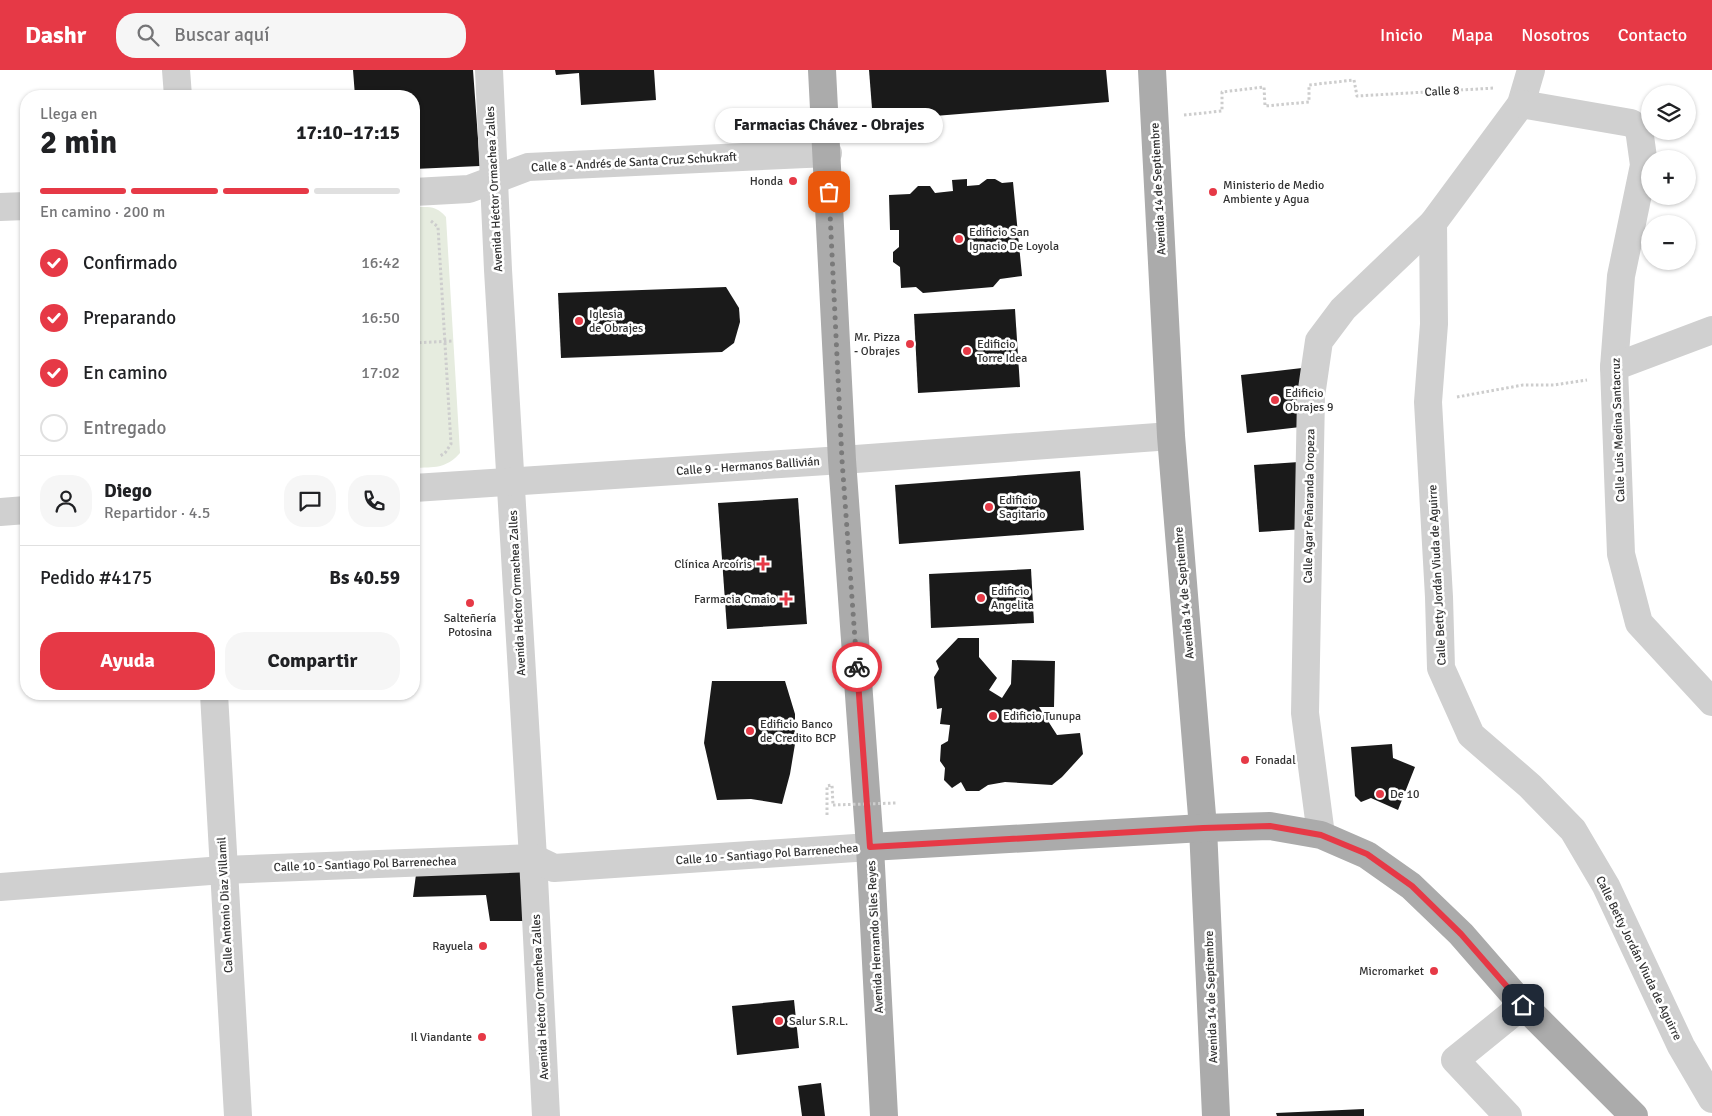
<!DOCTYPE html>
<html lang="es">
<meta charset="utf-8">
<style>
:root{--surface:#fff;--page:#f6f6f6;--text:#202124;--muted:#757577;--line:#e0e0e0;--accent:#e63946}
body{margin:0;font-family:Signika,sans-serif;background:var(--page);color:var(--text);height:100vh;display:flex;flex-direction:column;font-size:19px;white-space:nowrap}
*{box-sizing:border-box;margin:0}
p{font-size:16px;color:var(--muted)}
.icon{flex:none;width:28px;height:28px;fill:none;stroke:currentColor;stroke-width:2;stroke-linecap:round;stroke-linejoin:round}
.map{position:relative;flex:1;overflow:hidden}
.drawer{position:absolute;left:20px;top:20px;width:400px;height:610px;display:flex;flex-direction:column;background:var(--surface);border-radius:20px;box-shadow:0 1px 4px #0004}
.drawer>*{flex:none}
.controls{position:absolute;left:1641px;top:15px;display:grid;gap:10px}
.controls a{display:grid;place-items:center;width:55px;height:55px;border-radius:50%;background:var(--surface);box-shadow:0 1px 4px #0004;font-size:25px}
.pin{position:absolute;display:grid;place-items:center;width:42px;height:42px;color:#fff;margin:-21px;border-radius:10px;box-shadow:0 2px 8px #0006}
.courier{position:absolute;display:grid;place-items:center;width:50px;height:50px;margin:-25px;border:4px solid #e63946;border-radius:50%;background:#fff;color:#222;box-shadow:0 1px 6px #0007}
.bubble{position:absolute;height:35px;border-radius:18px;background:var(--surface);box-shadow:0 1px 4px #0004;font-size:16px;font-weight:800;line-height:35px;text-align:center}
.overview em{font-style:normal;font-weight:800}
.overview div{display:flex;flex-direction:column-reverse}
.overview{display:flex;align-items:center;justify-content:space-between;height:85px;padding:0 20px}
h1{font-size:32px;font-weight:800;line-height:38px}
.bar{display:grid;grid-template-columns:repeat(4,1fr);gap:8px 5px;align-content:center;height:60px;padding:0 20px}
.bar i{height:6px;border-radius:4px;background:var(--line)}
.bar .active{background:var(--accent)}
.bar p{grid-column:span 4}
.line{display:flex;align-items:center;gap:12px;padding:0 20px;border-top:1px solid var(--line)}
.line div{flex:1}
.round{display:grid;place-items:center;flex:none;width:52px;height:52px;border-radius:20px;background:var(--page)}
ol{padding:0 20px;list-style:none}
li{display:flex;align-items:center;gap:15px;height:55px}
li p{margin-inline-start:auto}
li .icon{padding:5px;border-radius:50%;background:var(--accent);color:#fff;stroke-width:4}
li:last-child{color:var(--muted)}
li i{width:28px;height:28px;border:2px solid var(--line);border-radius:50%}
.cta{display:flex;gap:10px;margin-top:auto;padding:10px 20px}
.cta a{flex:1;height:58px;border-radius:20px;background:var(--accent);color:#fff;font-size:20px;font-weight:800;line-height:58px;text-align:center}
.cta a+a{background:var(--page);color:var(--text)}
header{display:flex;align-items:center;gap:30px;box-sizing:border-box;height:70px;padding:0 25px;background:var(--accent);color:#fff}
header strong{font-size:24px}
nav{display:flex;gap:28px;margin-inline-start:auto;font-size:18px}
.search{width:350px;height:45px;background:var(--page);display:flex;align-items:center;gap:12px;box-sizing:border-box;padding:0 18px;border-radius:20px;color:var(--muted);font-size:19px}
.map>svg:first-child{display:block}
.green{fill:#e6ecdf}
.building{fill:#1a1a1a}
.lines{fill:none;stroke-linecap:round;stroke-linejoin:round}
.path{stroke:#cdcdcd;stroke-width:3;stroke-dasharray:2.5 2.5;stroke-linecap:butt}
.minor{stroke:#d0d0d0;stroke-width:28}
.major{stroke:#ababab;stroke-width:28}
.path-bridge{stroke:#cdcdcd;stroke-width:3;stroke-dasharray:2.5 2.5;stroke-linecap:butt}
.done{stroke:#7a7a7a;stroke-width:5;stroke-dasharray:0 9}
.route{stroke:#e63946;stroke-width:6}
.poi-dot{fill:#e63946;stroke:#fff;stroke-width:2}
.labels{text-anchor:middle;stroke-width:5;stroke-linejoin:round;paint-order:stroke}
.street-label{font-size:12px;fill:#333;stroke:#fff}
.poi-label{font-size:12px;fill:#333;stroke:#fff;text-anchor:start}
</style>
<header>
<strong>Dashr</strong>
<div class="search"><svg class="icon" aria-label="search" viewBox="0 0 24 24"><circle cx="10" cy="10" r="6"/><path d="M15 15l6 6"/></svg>Buscar aquí</div>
<nav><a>Inicio</a><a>Mapa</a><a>Nosotros</a><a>Contacto</a></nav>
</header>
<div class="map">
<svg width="1712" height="1046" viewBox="0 0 1712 1046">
<rect width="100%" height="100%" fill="#fff"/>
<path class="green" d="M414 137C429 137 436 135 446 147L460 383C446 399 434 397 414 398Z"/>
<g class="building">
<path d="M353 0H473L480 96 414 99V26H355Z"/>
<path d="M555 0H654L656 30 581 35 579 3 556 5Z"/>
<path d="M869 0H1106L1109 32 873 51Z"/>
<path d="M967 109V116L979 115 987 109H995L1002 113 1013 112 1022 206 1000 209 993 217 923 223 916 217 901 218 900 197 893 192V182L899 177V160H890L889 125 910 124 918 116H930L935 123 953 121 952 110Z"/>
<path d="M726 217 739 238 740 252 734 273 722 282 561 288 558 223Z"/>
<path d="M1015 239 1020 317 918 323 914 244Z"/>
<path d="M1302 298 1309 356 1247 363 1241 305Z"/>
<path d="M1299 392 1304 459 1259 462 1254 395Z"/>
<path d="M1080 401 1084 460 899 474 895 415Z"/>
<path d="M798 428 807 554 727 559 718 433Z"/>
<path d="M1031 499 1034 553 931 558 929 504Z"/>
<path d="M958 568H979V587L997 608 989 620 1002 628 1011 614 1012 590 1055 591 1054 637H1039L1057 665 1080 663 1083 684 1062 707 1052 715 1005 712 988 715 979 721H966L961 712 952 718 944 710 945 698 940 691 941 675 948 671 950 655 940 654 942 638 937 639 934 607 939 599 936 591Z"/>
<path d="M712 611H785L795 644V674L790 704 782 734 751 729 717 730 704 673Z"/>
<path d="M1392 674 1393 688 1415 697 1398 740 1371 728 1361 732 1355 726 1351 677Z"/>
<path d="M521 795 525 851H490L486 825 413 827 417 797Z"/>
<path d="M794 930 799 978 737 985 732 936Z"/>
<path d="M821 1013 825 1046H802L798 1016Z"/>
<path d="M1364 1039V1046H1277L1276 1043Z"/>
</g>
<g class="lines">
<g class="path">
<path d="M1184 45 1222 41V22L1264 17 1265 36 1309 32V15L1354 10 1357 26 1495 18"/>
<path d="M431 151 438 157 451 374 445 383 440 386"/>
<path d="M414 273 453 271"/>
<path d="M1457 327 1523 315H1554L1587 310"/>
<path d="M827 745V716L832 715 833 735"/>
</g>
<g class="minor">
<path d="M176 0 178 26"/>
<path d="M489 0 498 200 533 788 546 1046"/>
<path d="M1531 0 1521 34 1433 153 1434 254 1428 332 1439 527 1441 598 1471 665 1530 716 1573 760 1606 816 1681 976 1712 1029"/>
<path d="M1521 34 1631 53 1639 59 1644 95 1621 206 1614 297 1621 484 1639 553 1712 632"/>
<path d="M414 122 469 119 528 97 828 83"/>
<path d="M0 137 26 136"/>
<path d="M1614 297 1712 260"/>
<path d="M414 418 842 390 1171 366"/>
<path d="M0 442 26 440"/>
<path d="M214 624 238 1046"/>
<path d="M1321 765 1305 643 1311 326 1319 271 1343 239 1433 153"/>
<path d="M0 817 223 800 533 788 554 798 870 777"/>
<path d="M1508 1046 1455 990 1523 935"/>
</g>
<g class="major">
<path d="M822 0 842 390 870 777 884 1046"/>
<path d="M1152 0 1171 366 1203 758 1216 1046"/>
<path d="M870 777 1203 758 1270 756 1321 765 1367 785 1411 816 1461 864 1523 935 1634 1046"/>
</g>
<path class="path-bridge" d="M833 735 896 733"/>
</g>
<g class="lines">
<path class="done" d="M829 122 842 390 857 597"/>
<path class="route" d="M857 597 870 777 1203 758 1270 756 1321 765 1367 784 1412 816 1461 864 1523 935"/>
</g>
<g class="poi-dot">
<circle cx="793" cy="111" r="5"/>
<circle cx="1213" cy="122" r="5"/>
<circle cx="959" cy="169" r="5"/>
<circle cx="579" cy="251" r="5"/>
<circle cx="910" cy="274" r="5"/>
<circle cx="967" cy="281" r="5"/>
<circle cx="1275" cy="330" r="5"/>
<circle cx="989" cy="437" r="5"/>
<path d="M760.5 486.5h5v5h5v5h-5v5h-5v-5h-5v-5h5z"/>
<circle cx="981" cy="528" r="5"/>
<path d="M783.5 521.5h5v5h5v5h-5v5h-5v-5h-5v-5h5z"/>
<circle cx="470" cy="533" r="5"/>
<circle cx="993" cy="646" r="5"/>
<circle cx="750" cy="661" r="5"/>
<circle cx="1245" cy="690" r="5"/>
<circle cx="1380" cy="724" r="5"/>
<circle cx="483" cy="876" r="5"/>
<circle cx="1434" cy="901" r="5"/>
<circle cx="779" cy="951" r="5"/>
<circle cx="482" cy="967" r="5"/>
</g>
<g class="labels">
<g class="street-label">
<text transform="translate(1442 21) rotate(-3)" y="4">Calle 8</text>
<text transform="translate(634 92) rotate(-3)" y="4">Calle 8 - Andrés de Santa Cruz Schukraft</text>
<text transform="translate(494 119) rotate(-93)" y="4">Avenida Héctor Ormachea Zalles</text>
<text transform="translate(1158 119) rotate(-93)" y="4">Avenida 14 de Septiembre</text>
<text transform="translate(1618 360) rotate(-92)" y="4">Calle Luis Medina Santacruz</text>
<text transform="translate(748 396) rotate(-4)" y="4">Calle 9 - Hermanos Ballivián</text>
<text transform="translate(1309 436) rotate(-89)" y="4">Calle Agar Peñaranda Oropeza</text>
<text transform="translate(1437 505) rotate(-93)" y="4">Calle Betty Jordán Viuda de Aguirre</text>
<text transform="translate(517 523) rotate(-93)" y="4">Avenida Héctor Ormachea Zalles</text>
<text transform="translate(1184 523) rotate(-95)" y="4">Avenida 14 de Septiembre</text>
<text transform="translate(767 784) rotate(-4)" y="4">Calle 10 - Santiago Pol Barrenechea</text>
<text transform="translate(365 794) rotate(-2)" y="4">Calle 10 - Santiago Pol Barrenechea</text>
<text transform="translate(225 835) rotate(-93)" y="4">Calle Antonio Diaz Villamil</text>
<text transform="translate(875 867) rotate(-93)" y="4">Avenida Hernando Siles Reyes</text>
<text transform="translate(1639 888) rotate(64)" y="4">Calle Betty Jordán Viuda de Aguirre</text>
<text transform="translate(540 927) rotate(-93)" y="4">Avenida Héctor Ormachea Zalles</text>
<text transform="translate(1211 927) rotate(-92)" y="4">Avenida 14 de Septiembre</text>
</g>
<g class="poi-label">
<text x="783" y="115" text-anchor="end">Honda</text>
<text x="1223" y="119">Ministerio de Medio<tspan x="1223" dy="14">Ambiente y Agua</tspan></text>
<text x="969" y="166">Edificio San<tspan x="969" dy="14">Ignacio De Loyola</tspan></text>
<text x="589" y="248">Iglesia<tspan x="589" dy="14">de Obrajes</tspan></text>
<text x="900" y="271" text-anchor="end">Mr. Pizza<tspan x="900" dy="14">- Obrajes</tspan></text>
<text x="977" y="278">Edificio<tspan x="977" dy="14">Torre Idea</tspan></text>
<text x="1285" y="327">Edificio<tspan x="1285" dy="14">Obrajes 9</tspan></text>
<text x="999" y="434">Edificio<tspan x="999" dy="14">Sagitario</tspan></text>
<text x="752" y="498" text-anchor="end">Clínica Arcoíris</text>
<text x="991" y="525">Edificio<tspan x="991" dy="14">Angelita</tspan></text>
<text x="776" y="533" text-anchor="end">Farmacia Cmaio</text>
<text x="470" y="552" text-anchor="middle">Salteñería<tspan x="470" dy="14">Potosina</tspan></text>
<text x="1003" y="650">Edificio Tunupa</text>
<text x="760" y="658">Edificio Banco<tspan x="760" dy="14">de Credito BCP</tspan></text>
<text x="1255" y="694">Fonadal</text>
<text x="1390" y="728">De 10</text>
<text x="473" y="880" text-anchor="end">Rayuela</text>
<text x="1424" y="905" text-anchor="end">Micromarket</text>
<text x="789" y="955">Salur S.R.L.</text>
<text x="472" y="971" text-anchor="end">Il Viandante</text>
</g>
</g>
</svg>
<div class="controls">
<a><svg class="icon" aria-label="layers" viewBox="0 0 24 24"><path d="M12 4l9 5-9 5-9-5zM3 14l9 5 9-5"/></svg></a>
<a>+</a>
<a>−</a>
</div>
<div class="pin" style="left:829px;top:122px;background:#ea580c"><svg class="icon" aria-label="bag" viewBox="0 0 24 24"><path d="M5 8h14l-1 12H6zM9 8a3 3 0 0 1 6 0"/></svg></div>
<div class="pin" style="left:1523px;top:935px;background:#1f2937"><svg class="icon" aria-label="home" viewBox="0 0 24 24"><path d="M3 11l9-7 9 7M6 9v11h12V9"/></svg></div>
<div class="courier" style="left:857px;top:597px"><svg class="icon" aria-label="bike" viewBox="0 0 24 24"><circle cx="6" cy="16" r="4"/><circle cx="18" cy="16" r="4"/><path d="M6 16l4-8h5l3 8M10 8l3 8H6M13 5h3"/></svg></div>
<div class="bubble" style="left:715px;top:38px;width:228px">Farmacias Chávez - Obrajes</div>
<section class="drawer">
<div class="overview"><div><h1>2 min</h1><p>Llega en</p></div><em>17:10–17:15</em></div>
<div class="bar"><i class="active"></i><i class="active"></i><i class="active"></i><i></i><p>En camino · 200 m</p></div>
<ol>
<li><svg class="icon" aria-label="check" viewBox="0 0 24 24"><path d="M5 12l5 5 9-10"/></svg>Confirmado<p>16:42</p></li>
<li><svg class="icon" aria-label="check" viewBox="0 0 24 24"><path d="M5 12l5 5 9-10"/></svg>Preparando<p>16:50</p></li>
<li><svg class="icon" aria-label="check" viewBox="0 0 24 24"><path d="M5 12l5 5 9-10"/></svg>En camino<p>17:02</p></li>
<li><i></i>Entregado</li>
</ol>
<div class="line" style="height:90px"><a class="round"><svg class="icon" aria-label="person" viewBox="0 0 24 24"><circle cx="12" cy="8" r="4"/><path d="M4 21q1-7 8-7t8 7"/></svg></a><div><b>Diego</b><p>Repartidor · 4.5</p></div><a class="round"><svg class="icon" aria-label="chat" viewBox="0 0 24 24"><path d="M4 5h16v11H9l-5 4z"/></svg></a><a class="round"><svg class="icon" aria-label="phone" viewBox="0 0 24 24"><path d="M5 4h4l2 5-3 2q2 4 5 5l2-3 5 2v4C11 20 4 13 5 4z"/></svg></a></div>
<div class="line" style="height:65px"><div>Pedido #4175</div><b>Bs 40.59</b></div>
<div class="cta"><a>Ayuda</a><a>Compartir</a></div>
</section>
</div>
